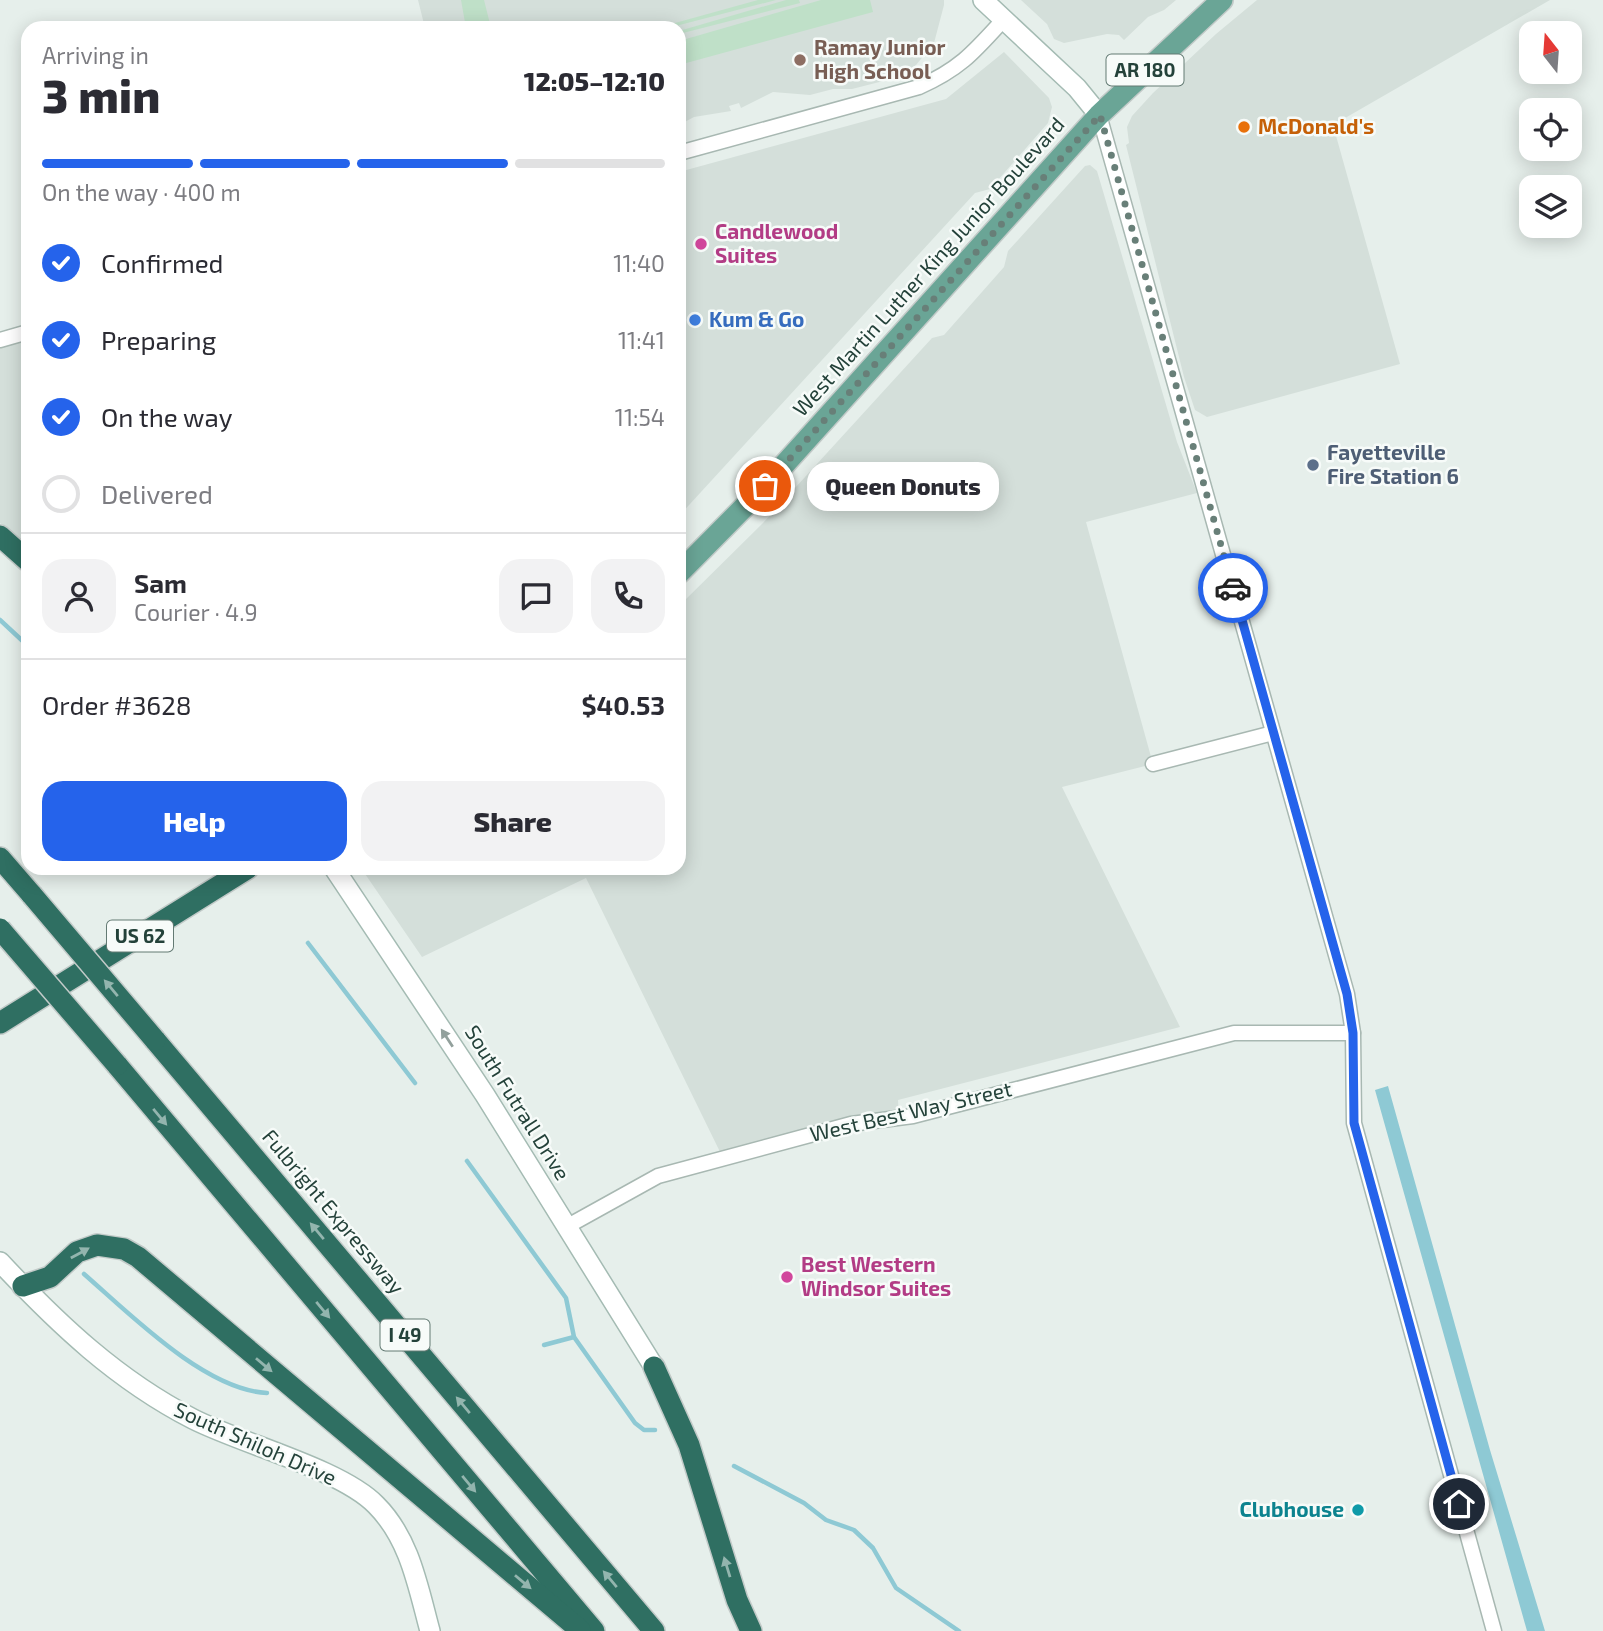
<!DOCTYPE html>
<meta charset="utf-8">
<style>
:root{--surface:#fff;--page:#f2f2f3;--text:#2b2b33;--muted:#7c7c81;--line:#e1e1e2;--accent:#2563eb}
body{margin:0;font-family:"Exo 2",sans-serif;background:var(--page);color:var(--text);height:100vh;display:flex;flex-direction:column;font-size:26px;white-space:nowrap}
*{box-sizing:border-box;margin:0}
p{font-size:23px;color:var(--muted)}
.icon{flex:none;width:38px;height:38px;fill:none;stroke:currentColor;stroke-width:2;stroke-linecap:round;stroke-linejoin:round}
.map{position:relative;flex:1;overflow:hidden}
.drawer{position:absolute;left:21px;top:21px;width:665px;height:854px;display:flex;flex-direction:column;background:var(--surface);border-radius:21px;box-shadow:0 4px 18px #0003}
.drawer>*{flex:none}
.needle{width:46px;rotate:343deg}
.fabs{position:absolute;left:1519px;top:21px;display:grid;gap:14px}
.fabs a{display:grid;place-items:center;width:63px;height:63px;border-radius:14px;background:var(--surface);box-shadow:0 4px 18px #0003;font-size:35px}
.pin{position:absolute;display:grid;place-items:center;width:60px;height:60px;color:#fff;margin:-30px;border:4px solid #fff;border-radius:50%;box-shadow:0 2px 7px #0007}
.courier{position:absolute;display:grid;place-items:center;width:70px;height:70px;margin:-35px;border:5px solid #2563eb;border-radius:50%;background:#fff;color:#222;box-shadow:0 2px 9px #0007}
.bubble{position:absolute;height:49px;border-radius:21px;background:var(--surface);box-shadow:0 4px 18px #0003;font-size:23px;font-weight:800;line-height:49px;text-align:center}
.headline em{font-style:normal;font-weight:800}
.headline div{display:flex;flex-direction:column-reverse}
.headline{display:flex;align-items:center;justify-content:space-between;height:119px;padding:0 21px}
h1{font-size:46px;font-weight:800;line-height:52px}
.bar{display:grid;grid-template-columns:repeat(4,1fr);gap:10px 7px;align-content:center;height:84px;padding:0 21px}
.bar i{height:9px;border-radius:5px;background:var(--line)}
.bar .active{background:var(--accent)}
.bar p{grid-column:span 4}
.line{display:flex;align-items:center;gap:18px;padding:0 21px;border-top:2px solid var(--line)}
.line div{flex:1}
.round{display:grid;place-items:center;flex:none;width:74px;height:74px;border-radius:21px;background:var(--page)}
ol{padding:0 21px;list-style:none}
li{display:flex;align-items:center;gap:21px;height:77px}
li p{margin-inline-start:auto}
li .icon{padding:7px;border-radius:50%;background:var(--accent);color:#fff;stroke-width:4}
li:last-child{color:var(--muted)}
li i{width:38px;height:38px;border:4px solid var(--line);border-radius:50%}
.primary-button{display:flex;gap:14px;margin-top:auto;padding:14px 21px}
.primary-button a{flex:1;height:80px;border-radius:21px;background:var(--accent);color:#fff;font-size:28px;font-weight:800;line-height:80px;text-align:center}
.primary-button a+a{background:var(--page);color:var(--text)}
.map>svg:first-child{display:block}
.built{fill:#d4dfda}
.green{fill:#bfe0c8}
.water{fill:#8ec9d4}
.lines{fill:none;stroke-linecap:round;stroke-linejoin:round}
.stream{stroke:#8ec9d4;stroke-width:4.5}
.street-casing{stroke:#a8b8b2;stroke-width:17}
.secondary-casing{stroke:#a4bbb3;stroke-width:22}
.primary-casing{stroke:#c2cac8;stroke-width:24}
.highway-casing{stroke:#c2cac8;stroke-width:24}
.street{stroke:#fff;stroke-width:14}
.secondary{stroke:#fff;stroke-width:19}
.primary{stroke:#6aa596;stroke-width:21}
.highway{stroke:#2f6f62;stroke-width:21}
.highway-bridge-casing{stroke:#c2cac8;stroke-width:24;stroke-linecap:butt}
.highway-bridge{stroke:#2f6f62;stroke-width:21}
.oneway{fill:#93b5ae}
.oneway2{fill:#92a09c}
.done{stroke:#687f78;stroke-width:7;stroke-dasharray:0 12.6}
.route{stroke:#2563eb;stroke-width:9}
.education-dot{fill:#8d6e63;stroke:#f7fbf9;stroke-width:2.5}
.food-dot{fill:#e8710a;stroke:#f7fbf9;stroke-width:2.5}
.hotel-dot{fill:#d1479c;stroke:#f7fbf9;stroke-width:2.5}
.shop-dot{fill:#3f7fe0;stroke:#f7fbf9;stroke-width:2.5}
.service-dot{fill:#5c6f8a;stroke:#f7fbf9;stroke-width:2.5}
.culture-dot{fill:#0f9aa8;stroke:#f7fbf9;stroke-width:2.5}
.labels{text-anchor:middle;stroke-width:5;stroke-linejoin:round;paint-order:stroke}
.shield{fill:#f7fbf9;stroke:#637a73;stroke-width:2}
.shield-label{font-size:19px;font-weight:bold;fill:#24423a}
.education-label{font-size:21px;font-weight:bold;fill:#785e54;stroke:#f7fbf9;text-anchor:start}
.food-label{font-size:21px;font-weight:bold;fill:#c56008;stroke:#f7fbf9;text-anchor:start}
.hotel-label{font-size:21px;font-weight:bold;fill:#b23c85;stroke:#f7fbf9;text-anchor:start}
.street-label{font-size:21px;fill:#24423a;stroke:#f7fbf9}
.shop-label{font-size:21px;font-weight:bold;fill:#366cbe;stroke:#f7fbf9;text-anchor:start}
.service-label{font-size:21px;font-weight:bold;fill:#4e5e75;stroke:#f7fbf9;text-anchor:start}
.culture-label{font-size:21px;font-weight:bold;fill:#0d838f;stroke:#f7fbf9;text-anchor:end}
</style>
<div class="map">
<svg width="1603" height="1631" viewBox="0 0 1603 1631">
<rect width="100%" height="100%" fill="#e6efeb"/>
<g class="built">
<path d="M418 0H944V5L934 43 916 65 899 77 852 89H833L810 95 773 92 741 108 739 103 729 106 731 111 694 117 679 125V28H425Z"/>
<path d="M1021 0H1176L1164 10 1148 17 1124 40 1119 35 1107 34 1064 43 1054 39 1047 24Z"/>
<path d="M1257 0H1550L1333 125 1400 364 1207 417 1195 410 1184 377 1126 145 1129 143 1127 127 1132 116 1153 93 1216 34Z"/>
<path d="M1004 52 1049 98 1052 107 1048 123 990 189 975 193 679 516V172L946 99Z"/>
<path d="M1090 165 1097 171 1177 442 1197 493 1086 522 1153 764 1062 787 1180 1027 898 1100 899 1118 723 1158 586 878 422 957 361 868H679V606L763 523 932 338 944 335 1004 267 1008 251 1085 166Z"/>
<path d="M28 340V546L0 523V348Z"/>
</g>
<g class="green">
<path d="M461 0H484L491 28H466Z"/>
<path d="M758 0H776L668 28H657Z"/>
<path d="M786 0H799L800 3 679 34V31Z"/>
<path d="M821 0H870L873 12 679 65V41Z"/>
</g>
<path class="water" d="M1388 1086 1490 1450 1545 1631H1527L1375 1090Z"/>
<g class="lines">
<g class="stream">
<path d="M0 620 28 646"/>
<path d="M308 943 415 1083"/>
<path d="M467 1161 566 1298 574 1337 635 1423 644 1430H655"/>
<path d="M84 1274C131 1315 205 1390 267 1393"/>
<path d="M544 1345 574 1337"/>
<path d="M734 1466 804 1503 826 1520 854 1530 873 1548 896 1588 959 1631"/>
</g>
<defs>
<g id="street">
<path d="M1099 115 1347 994 1353 1033 1354 1123 1494 1631"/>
<path d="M679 153 919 87C960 69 974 52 1004 19"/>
<path d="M0 340 28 332"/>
<path d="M1153 764 1273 733"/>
<path d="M566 1227 658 1176 851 1124 913 1116 1234 1033H1353"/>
</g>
<g id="secondary">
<path d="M983 0 1077 88 1099 115"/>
<path d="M334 868 485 1095 654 1367"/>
<path d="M0 1262C58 1324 117 1380 193 1419 242 1444 341 1469 376 1505 410 1539 418 1587 430 1631"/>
</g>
<path id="primary" d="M679 573 765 486 1099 115 1222 0"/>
<g id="highway">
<path d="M0 536 28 561"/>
<path d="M0 858 32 895"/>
<path d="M0 1023 248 868"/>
<path d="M155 1040 654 1631"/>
<path d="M117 1065 594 1631"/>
<path d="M23 1286 50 1277 77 1252 97 1245 124 1249 138 1257 580 1630"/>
<path d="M654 1367 689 1445 737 1600 751 1631"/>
</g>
</defs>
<use href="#street" class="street-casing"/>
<use href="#secondary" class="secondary-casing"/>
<use href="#primary" class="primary-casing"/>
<use href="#highway" class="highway-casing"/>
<use href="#street" class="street"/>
<use href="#secondary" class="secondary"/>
<use href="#primary" class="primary"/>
<use href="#highway" class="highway"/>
<defs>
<g id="highway-bridge">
<path d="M32 895 155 1040"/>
<path d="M0 929 117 1065"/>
</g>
</defs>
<use href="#highway-bridge" class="highway-bridge-casing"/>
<use href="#highway-bridge" class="highway-bridge"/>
</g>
<defs><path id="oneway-solid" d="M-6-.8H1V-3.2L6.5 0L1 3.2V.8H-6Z" transform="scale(1.75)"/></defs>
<g class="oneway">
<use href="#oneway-solid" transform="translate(111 988) rotate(-130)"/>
<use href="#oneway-solid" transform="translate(160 1117) rotate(50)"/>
<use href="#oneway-solid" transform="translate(317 1231) rotate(-130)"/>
<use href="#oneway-solid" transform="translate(80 1253) rotate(-29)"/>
<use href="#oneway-solid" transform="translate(323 1310) rotate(50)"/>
<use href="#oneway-solid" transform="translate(264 1365) rotate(40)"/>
<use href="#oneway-solid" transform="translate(463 1405) rotate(-130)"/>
<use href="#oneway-solid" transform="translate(469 1484) rotate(50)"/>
<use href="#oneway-solid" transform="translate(727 1567) rotate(-107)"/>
<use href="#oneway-solid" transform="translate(610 1579) rotate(-130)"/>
<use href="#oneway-solid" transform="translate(523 1582) rotate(40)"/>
</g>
<use class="oneway2" href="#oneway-solid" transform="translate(447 1038) rotate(-123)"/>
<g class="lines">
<path class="done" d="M765 486 1100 115 1233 588"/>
<path class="route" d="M1233 588 1347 994 1353 1033 1354 1123 1459 1504"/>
</g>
<circle class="education-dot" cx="800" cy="60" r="7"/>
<circle class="food-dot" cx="1244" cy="127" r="7"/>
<g class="hotel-dot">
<circle cx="701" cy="244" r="7"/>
<circle cx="787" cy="1277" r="7"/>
</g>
<circle class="shop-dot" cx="695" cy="320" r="7"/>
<circle class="service-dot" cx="1313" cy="465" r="7"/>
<circle class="culture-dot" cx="1358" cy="1510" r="7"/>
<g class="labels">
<g class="shield">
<rect x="1106.5" y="54.5" width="77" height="31" rx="5"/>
<rect x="107" y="920.5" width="66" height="31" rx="5"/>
<rect x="380.5" y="1319.5" width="49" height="31" rx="5"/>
</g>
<g class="shield-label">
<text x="1145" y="77">AR 180</text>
<text x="140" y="943">US 62</text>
<text x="405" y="1342">I 49</text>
</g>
<g class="education-label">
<text x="814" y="55">Ramay Junior<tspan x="814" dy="24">High School</tspan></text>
</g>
<g class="food-label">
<text x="1258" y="134">McDonald's</text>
</g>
<g class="hotel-label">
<text x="715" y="239">Candlewood<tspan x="715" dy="24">Suites</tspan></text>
<text x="801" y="1272">Best Western<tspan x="801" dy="24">Windsor Suites</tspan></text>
</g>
<g class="street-label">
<text transform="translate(929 267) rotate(-48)" y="7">West Martin Luther King Junior Boulevard</text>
<text transform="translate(517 1103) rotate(58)" y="7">South Futrall Drive</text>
<text transform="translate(911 1112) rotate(-13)" y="7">West Best Way Street</text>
<text transform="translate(333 1212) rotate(50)" y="7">Fulbright Expressway</text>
<text transform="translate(255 1444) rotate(24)" y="7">South Shiloh Drive</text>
</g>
<g class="shop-label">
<text x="709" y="327">Kum &amp; Go</text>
</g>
<g class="service-label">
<text x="1327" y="460">Fayetteville<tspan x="1327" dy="24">Fire Station 6</tspan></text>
</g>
<g class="culture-label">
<text x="1344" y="1517">Clubhouse</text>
</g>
</g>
</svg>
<div class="fabs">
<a><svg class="needle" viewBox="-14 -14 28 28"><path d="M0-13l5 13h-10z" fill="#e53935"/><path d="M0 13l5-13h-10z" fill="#7c7c81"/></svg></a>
<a><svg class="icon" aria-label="locate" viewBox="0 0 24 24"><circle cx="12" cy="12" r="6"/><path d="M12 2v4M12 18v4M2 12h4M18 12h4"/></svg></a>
<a><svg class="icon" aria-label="layers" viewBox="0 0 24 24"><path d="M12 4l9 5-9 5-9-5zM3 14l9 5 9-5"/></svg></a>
</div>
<div class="pin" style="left:765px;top:486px;background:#ea580c"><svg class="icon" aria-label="bag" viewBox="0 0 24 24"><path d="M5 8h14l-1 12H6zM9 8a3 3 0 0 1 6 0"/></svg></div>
<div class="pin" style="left:1459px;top:1504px;background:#1f2937"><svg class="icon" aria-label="home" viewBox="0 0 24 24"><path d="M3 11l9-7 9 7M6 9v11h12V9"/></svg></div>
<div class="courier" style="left:1233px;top:588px"><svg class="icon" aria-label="car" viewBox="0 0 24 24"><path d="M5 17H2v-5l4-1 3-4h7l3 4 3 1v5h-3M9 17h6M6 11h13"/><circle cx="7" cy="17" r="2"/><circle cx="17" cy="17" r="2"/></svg></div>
<div class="bubble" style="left:807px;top:462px;width:192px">Queen Donuts</div>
<section class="drawer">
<div class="headline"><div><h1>3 min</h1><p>Arriving in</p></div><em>12:05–12:10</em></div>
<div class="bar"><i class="active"></i><i class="active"></i><i class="active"></i><i></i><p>On the way · 400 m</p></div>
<ol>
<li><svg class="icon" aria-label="check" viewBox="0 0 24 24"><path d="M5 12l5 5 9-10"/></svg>Confirmed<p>11:40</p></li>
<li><svg class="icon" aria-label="check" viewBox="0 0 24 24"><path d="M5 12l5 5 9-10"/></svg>Preparing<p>11:41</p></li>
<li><svg class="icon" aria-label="check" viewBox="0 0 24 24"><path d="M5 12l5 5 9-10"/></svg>On the way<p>11:54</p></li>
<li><i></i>Delivered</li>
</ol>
<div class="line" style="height:126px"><a class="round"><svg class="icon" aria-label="person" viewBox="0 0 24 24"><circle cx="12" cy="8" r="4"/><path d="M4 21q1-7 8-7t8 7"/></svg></a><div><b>Sam</b><p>Courier · 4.9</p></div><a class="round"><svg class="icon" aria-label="chat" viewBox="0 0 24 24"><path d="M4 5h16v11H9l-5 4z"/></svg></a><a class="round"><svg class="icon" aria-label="phone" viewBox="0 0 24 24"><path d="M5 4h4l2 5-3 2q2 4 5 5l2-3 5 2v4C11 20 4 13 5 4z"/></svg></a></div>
<div class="line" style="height:91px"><div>Order #3628</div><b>$40.53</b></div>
<div class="primary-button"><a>Help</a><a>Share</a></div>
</section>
</div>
